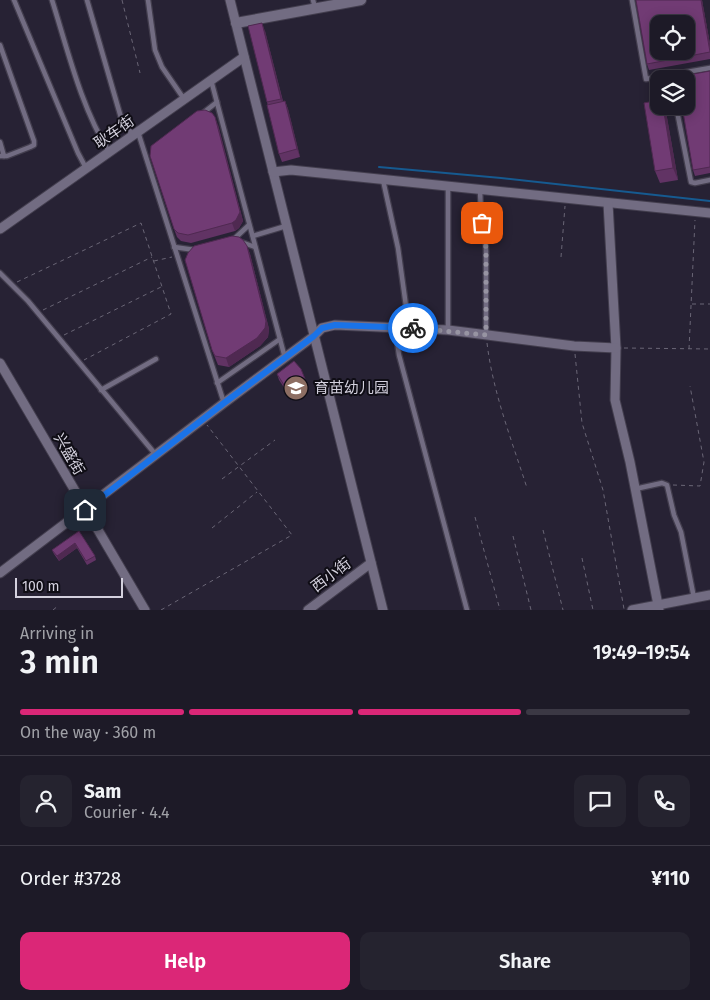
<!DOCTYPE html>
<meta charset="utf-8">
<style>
:root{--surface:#1d1a27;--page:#25232f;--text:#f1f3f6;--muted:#a0a1a7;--line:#3b3844;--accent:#db2777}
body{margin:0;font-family:"Fira Sans","Noto Sans SC",sans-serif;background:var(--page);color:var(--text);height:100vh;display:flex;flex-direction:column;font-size:19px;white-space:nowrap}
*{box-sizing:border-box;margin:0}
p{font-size:16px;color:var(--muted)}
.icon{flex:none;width:28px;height:28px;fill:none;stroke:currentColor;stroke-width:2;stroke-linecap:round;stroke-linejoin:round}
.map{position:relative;height:610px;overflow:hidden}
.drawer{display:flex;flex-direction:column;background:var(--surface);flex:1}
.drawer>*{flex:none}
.controls{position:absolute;left:650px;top:15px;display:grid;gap:10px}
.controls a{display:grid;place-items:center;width:45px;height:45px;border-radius:10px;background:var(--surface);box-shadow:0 2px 12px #0003,0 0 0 1px var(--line);font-size:25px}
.scale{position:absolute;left:15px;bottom:12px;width:108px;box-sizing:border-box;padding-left:5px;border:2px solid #d4d1de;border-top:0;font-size:14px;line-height:18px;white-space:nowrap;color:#d4d1de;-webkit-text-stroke:4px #0f0d15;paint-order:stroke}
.pin{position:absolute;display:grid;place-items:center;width:42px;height:42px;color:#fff;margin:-21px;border-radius:10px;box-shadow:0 2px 8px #0006}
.courier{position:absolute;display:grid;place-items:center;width:50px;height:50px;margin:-25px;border:4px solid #1a73e8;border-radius:50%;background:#fff;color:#222;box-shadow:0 1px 6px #0007}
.overview em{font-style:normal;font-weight:600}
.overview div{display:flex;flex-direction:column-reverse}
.overview{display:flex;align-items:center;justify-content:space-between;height:85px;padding:0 20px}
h1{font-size:32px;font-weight:600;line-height:38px}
.bar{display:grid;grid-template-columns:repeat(4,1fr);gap:8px 5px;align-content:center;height:60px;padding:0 20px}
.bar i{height:6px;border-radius:4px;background:var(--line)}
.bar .current{background:var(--accent)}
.bar p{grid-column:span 4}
.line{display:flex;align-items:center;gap:12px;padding:0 20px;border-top:1px solid var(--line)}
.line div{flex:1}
.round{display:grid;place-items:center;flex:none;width:52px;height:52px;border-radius:10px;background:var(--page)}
.primary-button{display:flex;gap:10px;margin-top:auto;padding:10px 20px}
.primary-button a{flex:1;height:58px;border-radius:10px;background:var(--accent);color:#fff;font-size:20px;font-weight:600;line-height:58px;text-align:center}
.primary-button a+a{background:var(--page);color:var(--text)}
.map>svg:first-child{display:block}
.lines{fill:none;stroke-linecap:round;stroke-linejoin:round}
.stream{stroke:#165a90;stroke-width:2}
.service-casing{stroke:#433e4e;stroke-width:7}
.minor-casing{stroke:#433e4e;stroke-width:11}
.tertiary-casing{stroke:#433e4e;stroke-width:12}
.path{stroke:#6a6676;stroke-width:1;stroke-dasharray:4 4;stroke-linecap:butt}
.service{stroke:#726c82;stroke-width:4.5}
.minor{stroke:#726c82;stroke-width:9}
.tertiary{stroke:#726c82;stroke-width:10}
.wall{fill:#613364}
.shaded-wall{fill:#4f2951}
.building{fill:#713b74;stroke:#4f2951;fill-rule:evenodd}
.done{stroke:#9794a2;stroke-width:5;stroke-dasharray:0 9}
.route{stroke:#1a73e8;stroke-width:6}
.labels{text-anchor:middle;stroke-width:4;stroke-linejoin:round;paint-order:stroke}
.street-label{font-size:15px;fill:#d4d1de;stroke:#0f0d15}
.poi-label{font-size:15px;fill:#d4d1de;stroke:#0f0d15;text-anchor:start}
</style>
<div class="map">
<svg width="710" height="610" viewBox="0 0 710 610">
<rect width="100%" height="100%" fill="#272234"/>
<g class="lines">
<path class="stream" d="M379 167 501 178 710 201"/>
<defs>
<g id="service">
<path d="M14 0 78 153 86 168"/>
<path d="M52 0C68 51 81 107 109 152"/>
<path d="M87 0 122 121 133 135"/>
<path d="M148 0 155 50 162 67 184 99"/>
<path d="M313 0 315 8"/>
<path d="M632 0 646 79 710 68"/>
<path d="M0 45 34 141V145L30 147 7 156H0"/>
<path d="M653 78 658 106"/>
<path d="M211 80 285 358"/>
<path d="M676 106 691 182 695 183 710 180"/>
<path d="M203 113 217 102"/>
<path d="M138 132 224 403"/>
<path d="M0 142 4 156"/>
<path d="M383 180 398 248 409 328"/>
<path d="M480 190 481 214 485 231 486 251V335"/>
<path d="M253 236 286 226"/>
<path d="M234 239 249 225"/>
<path d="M241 242 255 247"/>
<path d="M174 247 195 250"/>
<path d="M0 273 28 301 156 455"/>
<path d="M395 328 399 355 467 610"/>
<path d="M448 330V186"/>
<path d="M217 383 280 339"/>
<path d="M101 390 156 359"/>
<path d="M635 489 662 483 667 485 674 515 681 532 694 598"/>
</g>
<g id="minor">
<path d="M230 0 383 610"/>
<path d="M273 172 291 170 710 213"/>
<path d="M608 203 616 348 615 400 630 462 659 610"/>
<path d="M0 229 244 57"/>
<path d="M0 363 145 610"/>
<path d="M0 573 224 403 314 336 322 328 335 325 448 330 574 346 616 348"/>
<path d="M308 610 371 563"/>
<path d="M632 610 710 595"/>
</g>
<path id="tertiary" d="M236 23 361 0"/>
</defs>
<use href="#service" class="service-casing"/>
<use href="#minor" class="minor-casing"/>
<use href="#tertiary" class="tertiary-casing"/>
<g class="path">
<path d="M122 0 140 73"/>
<path d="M561 257 565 206"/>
<path d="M154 261 172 257"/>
<path d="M17 282 141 223 171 314 84 360"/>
<path d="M692 304H710"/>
<path d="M43 310 152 257"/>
<path d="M64 335 161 287"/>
<path d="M487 343C493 393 512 441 527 488"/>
<path d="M624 348 710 349"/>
<path d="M689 349 695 220"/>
<path d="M575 354 582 423 603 490 624 609"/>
<path d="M222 479 275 440"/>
<path d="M673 485 700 486 704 462 690 386"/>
<path d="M475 517 500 610"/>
<path d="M212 528 257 492"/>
<path d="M543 530 563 610"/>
<path d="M513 536 531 610"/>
<path d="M582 558 593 610"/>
<path d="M53 610 59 605"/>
<path d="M161 610 292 535 207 425"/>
</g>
<use href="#service" class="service"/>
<use href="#minor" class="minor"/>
<use href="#tertiary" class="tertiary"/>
</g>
<g class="wall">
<path d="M636 0H702L710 44V59L649 70 647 64Z"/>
<path d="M265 31 283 101H285L288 109 300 157 282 162 279 154 267 102Z"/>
<path d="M710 71V173L695 176 693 170Z"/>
<path d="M666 112 678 180 660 183 655 171Z"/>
<path d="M218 125 243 221 239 228 235 231 191 243 181 241 177 237 174 229Z"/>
<path d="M247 246 250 254 269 329 268 337 260 346 229 367 218 365 212 350Z"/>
<path d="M277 374 307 385 291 398 279 380Z"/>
<path d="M79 531 95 556 96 560 87 565 77 548 59 561 54 554 52 550Z"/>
</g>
<g class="shaded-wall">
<path d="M701 0H702L710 44V50Z"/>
<path d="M262 23 265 31 284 107 281 99Z"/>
<path d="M285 101 288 109 300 157 297 149Z"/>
<path d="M663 106H664L666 112 678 180 673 168Z"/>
<path d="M215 117 218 125 243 221 239 228 235 231 232 223Z"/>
<path d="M247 246 250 254 269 329 268 337 260 346 229 367 226 358Z"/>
<path d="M305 379 307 385 291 398 288 391Z"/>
<path d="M75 543 77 548 59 561 57 556Z"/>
</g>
<g class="building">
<path d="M636 0H701L710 52 647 64ZM659 24H686V51H659Z"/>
<path d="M262 23 281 99 267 102 248 26Z"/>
<path d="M710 71V167L693 170 682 106H686V79H677V77Z"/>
<path d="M659 100V106H663L673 168 655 171 644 103Z"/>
<path d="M285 101 297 149 279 154 267 105Z"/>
<path d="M205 110 212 113 215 117 240 212 236 220 232 223 188 235 178 233 174 229 150 156 151 146 197 111Z"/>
<path d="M232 236 239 237 243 240 247 246 266 321 265 328 257 338 226 358 215 356 212 350 185 260 188 253 194 246Z"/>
<path d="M294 361 301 369 305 379 288 391 277 374Z"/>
<path d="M79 531 95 556 86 561 75 543 57 556 52 550Z"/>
</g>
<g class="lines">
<path class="done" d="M413 328 486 335V251L485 231 482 223"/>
<path class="route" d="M85 510 224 403 314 336 322 328 335 325 413 328"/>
</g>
<defs>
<symbol id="school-disc" viewBox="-11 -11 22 22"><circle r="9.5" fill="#8d6e63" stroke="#0f0d15"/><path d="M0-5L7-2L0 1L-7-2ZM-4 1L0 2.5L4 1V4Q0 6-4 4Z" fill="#fff"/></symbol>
</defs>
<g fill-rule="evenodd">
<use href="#school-disc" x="282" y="374" width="28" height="28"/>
</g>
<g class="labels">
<g class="street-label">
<text transform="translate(114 132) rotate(-35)" y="5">耿车街</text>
<text transform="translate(69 454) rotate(60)" y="5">兴盛街</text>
<text transform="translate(331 575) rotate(-37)" y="5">西小街</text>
</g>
<g class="poi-label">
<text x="314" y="393">育苗幼儿园</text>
</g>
</g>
</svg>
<div class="controls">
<a><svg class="icon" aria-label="locate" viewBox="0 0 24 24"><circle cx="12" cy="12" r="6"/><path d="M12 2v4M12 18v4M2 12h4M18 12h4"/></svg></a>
<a><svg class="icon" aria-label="layers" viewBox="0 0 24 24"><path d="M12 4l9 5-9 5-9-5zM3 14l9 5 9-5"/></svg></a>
</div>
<div class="scale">100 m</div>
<div class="pin" style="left:482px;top:223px;background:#ea580c"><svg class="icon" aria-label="bag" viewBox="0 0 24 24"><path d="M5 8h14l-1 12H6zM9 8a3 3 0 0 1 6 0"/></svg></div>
<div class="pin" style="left:85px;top:510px;background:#1f2937"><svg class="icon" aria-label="home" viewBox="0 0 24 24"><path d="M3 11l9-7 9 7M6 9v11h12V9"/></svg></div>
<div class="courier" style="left:413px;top:328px"><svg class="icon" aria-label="bike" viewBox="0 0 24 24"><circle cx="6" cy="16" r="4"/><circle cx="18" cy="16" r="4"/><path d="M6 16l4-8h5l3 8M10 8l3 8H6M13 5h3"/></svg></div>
</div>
<section class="drawer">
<div class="overview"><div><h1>3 min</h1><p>Arriving in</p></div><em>19:49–19:54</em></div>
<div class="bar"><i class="current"></i><i class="current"></i><i class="current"></i><i></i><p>On the way · 360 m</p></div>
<div class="line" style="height:90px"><a class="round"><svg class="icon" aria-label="person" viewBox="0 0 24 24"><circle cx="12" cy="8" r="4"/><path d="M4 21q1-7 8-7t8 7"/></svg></a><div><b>Sam</b><p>Courier · 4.4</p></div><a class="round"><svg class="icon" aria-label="chat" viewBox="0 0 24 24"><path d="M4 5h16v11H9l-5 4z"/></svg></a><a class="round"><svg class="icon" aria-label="phone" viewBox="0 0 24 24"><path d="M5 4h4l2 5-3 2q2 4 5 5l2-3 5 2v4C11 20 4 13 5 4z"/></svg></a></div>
<div class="line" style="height:65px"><div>Order #3728</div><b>¥110</b></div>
<div class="primary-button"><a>Help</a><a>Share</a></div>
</section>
